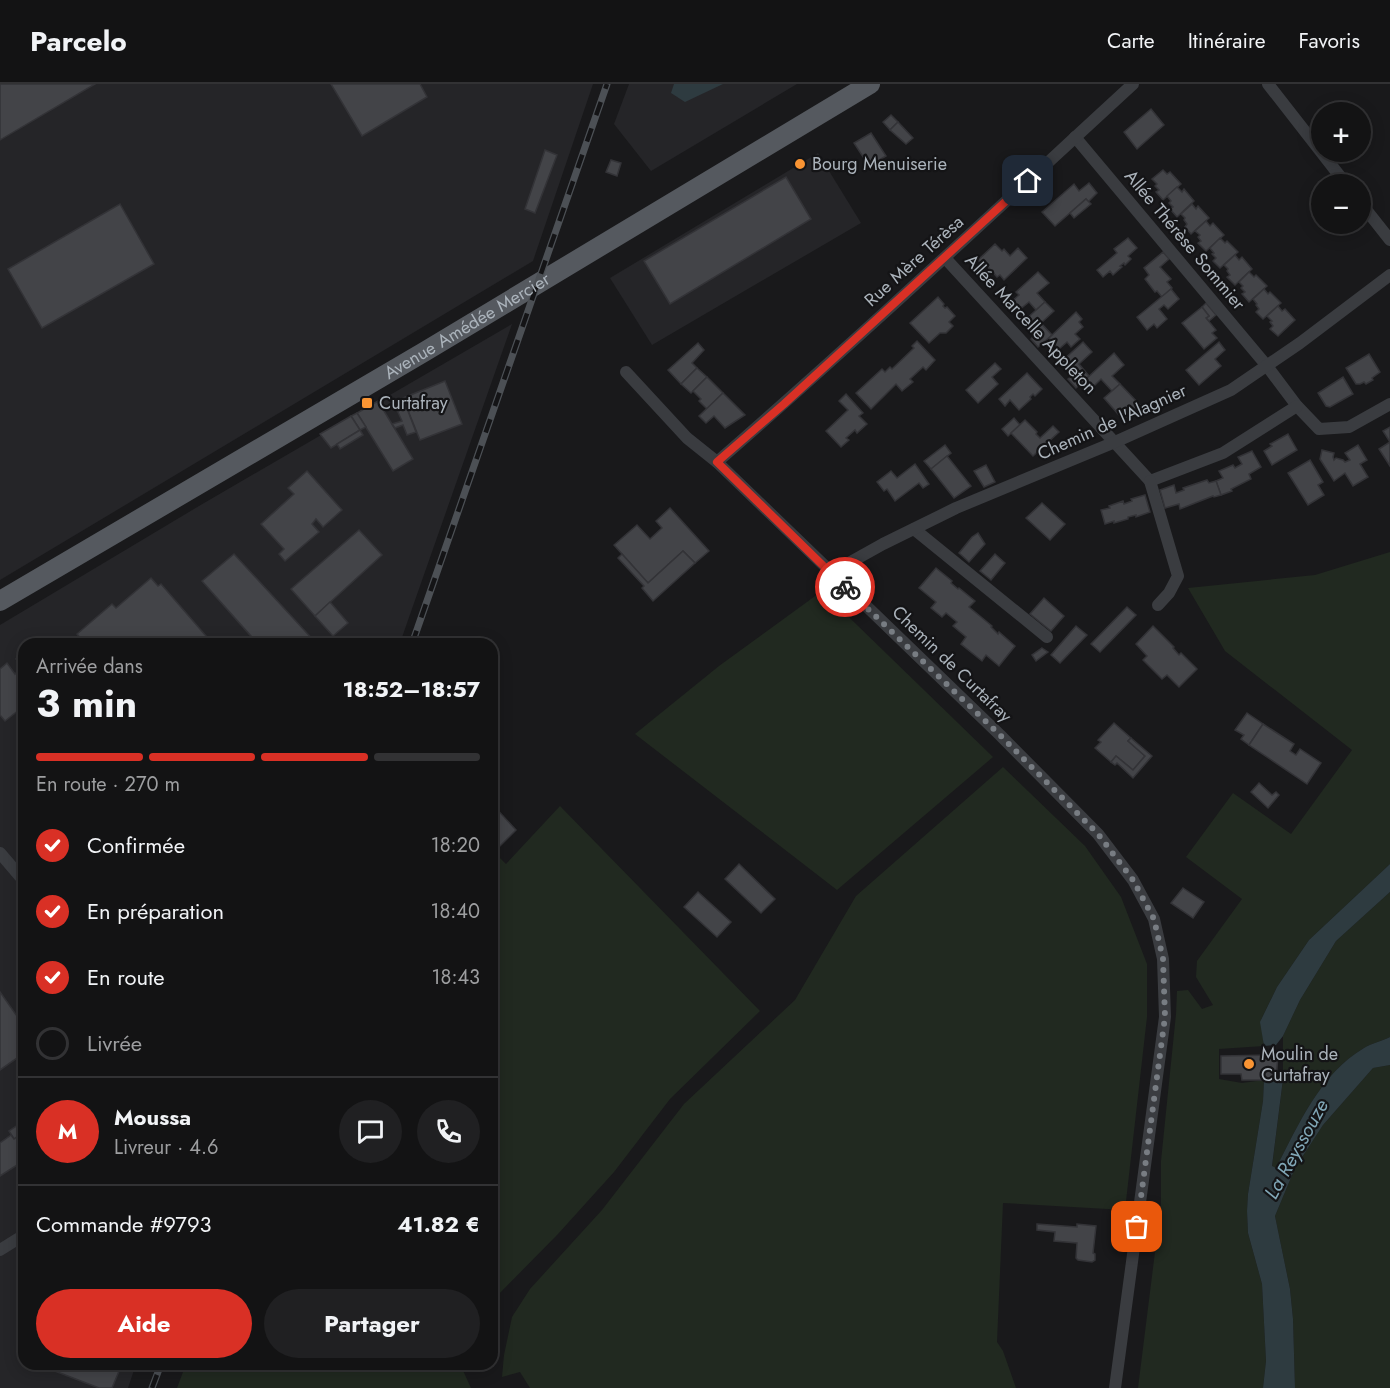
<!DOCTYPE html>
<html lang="fr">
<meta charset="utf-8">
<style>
:root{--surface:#131314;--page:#202022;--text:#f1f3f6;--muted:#9d9ea0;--line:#323234;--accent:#d93025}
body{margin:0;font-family:Jost,sans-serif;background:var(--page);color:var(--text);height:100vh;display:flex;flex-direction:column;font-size:22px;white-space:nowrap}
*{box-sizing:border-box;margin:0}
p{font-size:20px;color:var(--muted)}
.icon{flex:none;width:33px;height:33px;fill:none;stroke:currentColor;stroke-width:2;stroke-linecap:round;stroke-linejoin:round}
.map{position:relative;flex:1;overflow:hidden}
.drawer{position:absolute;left:18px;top:554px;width:480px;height:732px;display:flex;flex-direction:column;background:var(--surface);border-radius:18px;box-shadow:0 3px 15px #0003,0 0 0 2px var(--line)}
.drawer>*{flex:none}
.tools{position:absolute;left:1311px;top:18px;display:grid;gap:12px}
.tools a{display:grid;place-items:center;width:60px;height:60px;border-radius:50%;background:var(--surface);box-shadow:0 3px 15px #0003,0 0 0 2px var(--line);font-size:30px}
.pin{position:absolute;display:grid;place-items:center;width:51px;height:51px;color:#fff;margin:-26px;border-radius:12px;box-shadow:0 3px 9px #0006}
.courier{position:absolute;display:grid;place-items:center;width:60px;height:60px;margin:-30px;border:4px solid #d93025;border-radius:50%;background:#fff;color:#222;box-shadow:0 2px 8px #0007}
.overview em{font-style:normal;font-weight:700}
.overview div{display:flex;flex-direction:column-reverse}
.overview{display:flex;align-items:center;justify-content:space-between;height:102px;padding:0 18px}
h1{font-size:39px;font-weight:700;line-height:45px}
.bar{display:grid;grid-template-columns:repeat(4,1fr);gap:9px 6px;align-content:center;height:72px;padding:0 18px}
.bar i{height:8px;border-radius:4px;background:var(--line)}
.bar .selected{background:var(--accent)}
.bar p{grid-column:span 4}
.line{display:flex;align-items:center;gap:15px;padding:0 18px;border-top:2px solid var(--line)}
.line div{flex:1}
.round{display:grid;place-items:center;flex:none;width:63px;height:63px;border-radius:32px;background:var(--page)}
ol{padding:0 18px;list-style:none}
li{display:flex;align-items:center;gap:18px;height:66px}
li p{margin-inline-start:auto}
li .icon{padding:6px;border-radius:50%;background:var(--accent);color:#fff;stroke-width:4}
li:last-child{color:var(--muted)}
li i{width:33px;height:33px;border:3px solid var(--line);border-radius:50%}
.action{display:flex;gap:12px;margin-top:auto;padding:12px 18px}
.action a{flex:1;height:69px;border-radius:36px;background:var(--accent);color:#fff;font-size:24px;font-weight:700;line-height:69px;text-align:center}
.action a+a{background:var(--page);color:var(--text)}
header{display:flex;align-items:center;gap:36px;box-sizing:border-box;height:84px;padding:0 30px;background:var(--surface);border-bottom:2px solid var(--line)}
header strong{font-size:28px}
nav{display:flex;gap:33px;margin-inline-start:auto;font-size:21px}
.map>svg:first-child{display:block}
.built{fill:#252528}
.green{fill:#212920}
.water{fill:#2e3b40}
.building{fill:#434448;stroke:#333337;stroke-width:1.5}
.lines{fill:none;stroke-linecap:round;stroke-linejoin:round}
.minor{stroke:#3a3c40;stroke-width:12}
.primary{stroke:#55595f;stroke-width:20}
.rail-casing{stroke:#4c5055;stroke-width:7}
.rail{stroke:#141416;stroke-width:4.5;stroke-dasharray:14;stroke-linecap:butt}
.done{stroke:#787d83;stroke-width:6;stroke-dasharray:0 10.8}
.route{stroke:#d93025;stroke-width:8}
.poi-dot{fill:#f99433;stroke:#141416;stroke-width:2}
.labels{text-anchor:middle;stroke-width:4.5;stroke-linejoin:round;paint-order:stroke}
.poi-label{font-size:18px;fill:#abb3bb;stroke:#141416;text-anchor:start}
.street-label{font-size:18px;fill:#abb3bb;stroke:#141416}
.water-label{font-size:20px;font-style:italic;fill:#81a7b7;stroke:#141416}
</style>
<header>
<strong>Parcelo</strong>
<nav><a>Carte</a><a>Itinéraire</a><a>Favoris</a></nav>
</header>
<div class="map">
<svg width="1390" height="1304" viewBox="0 0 1390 1304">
<rect width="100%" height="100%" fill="#19191b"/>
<g class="built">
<path d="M0 0H593L533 177 0 496Z"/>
<path d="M629 0H797L651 87 614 40Z"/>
<path d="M818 69 861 139 652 261 610 194Z"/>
<path d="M512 240 400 559 24 560V1280H136L128 1304H0V541L199 422Z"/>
</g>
<g class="green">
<path d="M1390 468V780L1309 856 1277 903 1261 936 1264 962 1219 965V995L1242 999 1264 996 1263 1017 1248 1110 1247 1127 1248 1149 1262 1200 1266 1277 1263 1304H1138L1161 1120V1077L1176 930 1177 907 1188 906 1202 925 1213 921 1196 893 1197 877 1242 815 1186 773 1233 709 1291 750 1352 666 1225 567 1188 504 1315 491Z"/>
<path d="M822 507 993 673 837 806 635 650 719 582Z"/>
<path d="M1003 683 1085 762 1121 813 1147 880V933L1125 1126 1003 1119 997 1258 1003 1267 1016 1304H530L520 1288 502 1293 504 1271 512 1233 530 1205 602 1126 684 1020 795 916 856 812Z"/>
<path d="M560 722 760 927 670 1015 614 1088 558 1150 492 1217V766L506 780Z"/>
<path d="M1390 808V953C1382 957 1372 959 1364 964 1320 990 1299 1040 1276 1084L1272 1083 1283 995V952L1300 916 1336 857Z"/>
<path d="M1390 981V1304H1295L1293 1235 1290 1205 1275 1132 1295 1084 1323 1041 1373 984Z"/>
<path d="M186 1280H460L471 1304H177Z"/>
</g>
<g class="water">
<path d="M674 0H723L685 18 671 9Z"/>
<path d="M1390 780V808L1336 857 1300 916 1283 952 1276 961 1264 962 1260 938 1277 903 1309 856Z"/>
<path d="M1390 953V981L1373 984 1323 1041 1295 1084 1275 1132 1290 1205 1293 1235 1295 1304H1263L1266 1277 1262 1200 1248 1149 1247 1127 1248 1110 1263 1017 1264 996 1283 995 1272 1082 1276 1084C1299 1040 1320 990 1364 964 1372 959 1382 957 1390 953Z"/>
</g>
<g class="building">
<path d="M0 0H95L0 56Z"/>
<path d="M331 0H420L427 13 362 52Z"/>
<path d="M1151 25 1164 41 1137 65 1124 48Z"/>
<path d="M891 31 898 38 890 46 883 38Z"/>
<path d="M898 38 913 54 906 60 890 46Z"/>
<path d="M871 49 886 72 869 82 854 59Z"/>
<path d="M545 66 557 71 535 129 525 125Z"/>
<path d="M611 76 621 79 617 92 606 88Z"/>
<path d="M1163 86 1167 90 1170 88 1181 100 1163 116 1156 108 1159 106 1155 102 1157 100 1152 95Z"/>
<path d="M786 93 811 135 670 220 644 177Z"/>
<path d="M1089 99 1097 109 1088 118 1086 115 1055 142 1042 128 1074 100 1079 107Z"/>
<path d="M1177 103 1182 108 1184 105 1194 117 1177 133 1170 125 1173 123 1169 119 1171 117 1167 112Z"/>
<path d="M1086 115 1091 120 1074 134 1070 129Z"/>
<path d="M120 120 154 180 42 244 8 185Z"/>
<path d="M1192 120 1196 125 1198 122 1209 134 1191 150 1185 143 1187 140 1184 136 1185 134 1181 130Z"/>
<path d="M1206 137 1210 142 1213 139 1224 151 1206 167 1198 159 1201 157 1198 153 1200 151 1195 147Z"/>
<path d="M1128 154 1137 164 1128 172 1131 175 1125 181 1124 179 1120 182 1122 183 1113 191 1110 187 1103 193 1097 186 1117 169 1114 165Z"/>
<path d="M1220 154 1225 159 1227 157 1238 168 1220 184 1213 177 1216 174 1212 170 1214 169 1210 164Z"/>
<path d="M995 160 1002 167 1004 165 1010 172 1018 164 1027 174 1004 196 1000 191 997 193 987 182 985 183 978 176Z"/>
<path d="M1163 168 1169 175 1160 183 1171 195 1167 198 1172 204 1162 213 1157 207 1155 208 1145 195 1149 191 1144 184Z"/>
<path d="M1235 171 1239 176 1242 173 1252 185 1235 201 1227 193 1230 191 1227 187 1228 185 1224 181Z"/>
<path d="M1038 188 1049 199 1037 209 1045 218 1036 226 1029 218 1019 226 1011 218 1019 211 1016 208Z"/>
<path d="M1249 188 1254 193 1256 191 1267 202 1249 218 1242 210 1245 208 1241 204 1243 202 1239 198Z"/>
<path d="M1171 205 1179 215 1168 225 1164 221 1159 225 1167 235 1157 244 1154 240 1147 246 1137 233Z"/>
<path d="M1264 205 1268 210 1270 208 1281 219 1263 235 1256 228 1259 225 1256 221 1257 220 1253 215Z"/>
<path d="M938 213 944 220 943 222 945 224 947 223 955 232 949 238 953 242 946 249H940L929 259 910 239Z"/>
<path d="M1045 218 1054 227 1041 239 1052 251 1038 263 1031 255 1036 250 1024 237Z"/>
<path d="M1206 219 1216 231 1209 237 1206 234 1209 232 1202 223Z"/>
<path d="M1278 222 1282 227 1285 225 1295 236 1278 252 1270 245 1273 242 1270 238 1272 237 1267 232Z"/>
<path d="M1202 223 1209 232 1206 234 1216 246 1212 249 1217 254 1204 265 1182 239Z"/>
<path d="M1076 228 1082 235 1079 238 1083 243 1075 250 1080 255 1071 263 1067 258 1059 265 1049 254Z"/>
<path d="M917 257 935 276 926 286 923 283 910 295 913 298 902 307 896 300 871 325 856 309 882 285 885 288 890 283 892 285 914 264 912 262Z"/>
<path d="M1083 258 1092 268 1079 280 1089 292 1076 304 1068 295 1073 291 1061 278Z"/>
<path d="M1219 258 1225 266 1215 275 1221 282 1199 301 1186 286Z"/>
<path d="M698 259 704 266 692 279 697 284 681 300 668 286Z"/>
<path d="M1114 269 1124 281 1112 292 1120 300 1112 307 1101 295 1092 304 1085 296Z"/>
<path d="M1369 270 1380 288 1372 294 1373 296 1366 300 1364 298 1360 300H1356L1346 284Z"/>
<path d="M995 279 1001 285 992 293 998 300 978 319 966 306Z"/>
<path d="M697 284 707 293 691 309 681 300Z"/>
<path d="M1027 289 1042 305 1035 312 1033 310 1030 313 1031 315 1019 326 1010 316 1005 322 999 315Z"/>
<path d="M707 293 723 309 707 325 699 317 701 315 693 307Z"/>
<path d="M1343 293 1353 310 1330 323 1326 322 1318 309Z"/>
<path d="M445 297 462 340 420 356 403 314Z"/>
<path d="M1120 300 1140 321 1127 333 1119 331 1104 314Z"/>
<path d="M723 309 745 331 725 344 714 332 706 339 699 332Z"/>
<path d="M846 310 863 329 859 332 867 340 857 349 855 346 846 354 849 356 841 363 826 347 848 326 839 317Z"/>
<path d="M378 317 413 375 393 387 357 329Z"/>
<path d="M406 322 416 348 407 351 403 341 395 344 392 340 402 337 397 326Z"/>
<path d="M357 329 366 343 360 346 351 332Z"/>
<path d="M351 332 360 346 331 364 320 350Z"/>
<path d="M1014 334 1020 341 1008 352 1002 345Z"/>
<path d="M1025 336 1037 348 1036 350 1040 354 1053 342 1059 348 1033 372 1011 349Z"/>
<path d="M1390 343V382L1379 365 1390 358 1383 347Z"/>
<path d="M360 346 363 351 340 365 337 360Z"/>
<path d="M1288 350 1297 366 1272 381 1264 367 1272 362 1270 360Z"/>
<path d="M945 361 951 369 931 385 924 377Z"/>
<path d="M1358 361 1367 376 1360 380 1368 393 1353 402 1345 389 1334 397 1320 375 1322 366 1334 369 1333 373 1334 376 1336 374 1343 376 1345 378 1350 376 1345 369Z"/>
<path d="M1252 367 1261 383 1249 390 1251 395 1231 405 1232 407 1221 411 1216 397 1223 394 1219 387 1233 381 1235 384 1242 380 1238 373Z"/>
<path d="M947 372 971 402 954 414 931 385Z"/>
<path d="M1310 376 1323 398 1318 401 1324 411 1308 421 1288 389Z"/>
<path d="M915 380 929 400 923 404 919 399 895 417 887 405 884 407 877 398 891 387 897 394Z"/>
<path d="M986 381 995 398 984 403 974 387Z"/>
<path d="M307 387 342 426 323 443 316 435 312 440 319 448 285 477 279 470 284 465 261 440 294 410 288 404Z"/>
<path d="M1207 396 1209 399 1216 397 1221 411 1214 413 1213 412 1180 425 1179 420 1165 424 1160 406 1174 401 1176 409 1184 406 1183 404Z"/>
<path d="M1145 411 1150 428 1136 433V431L1128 433V435L1114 439V437L1105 440 1101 426 1110 424 1109 422 1123 417 1124 420 1132 417 1131 415Z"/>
<path d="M1042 419 1065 440 1050 456 1026 434Z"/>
<path d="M670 424 709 467 695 479 683 467 648 499 614 461 637 441 650 455 662 444 656 437Z"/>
<path d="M359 446 382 471 315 532 291 505Z"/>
<path d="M978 449 985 460 969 478 959 469 972 453Z"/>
<path d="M683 467 695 479 653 517 642 504 644 502 618 474 622 470 648 499Z"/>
<path d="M234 470 317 560H258L202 497Z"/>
<path d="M995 470 1005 479 991 496 980 487Z"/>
<path d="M936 484 952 497 951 499 958 505 959 504 975 517 969 523 992 542 991 543 998 550 999 548 1015 562 999 582 986 571 982 577 961 560 966 553 953 542 957 538 946 529 942 533 931 524 936 518 919 504Z"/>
<path d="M151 494 158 502 161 500 213 560H95L94 558 92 560H85L77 550 112 520 116 524Z"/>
<path d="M1044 514 1064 532 1051 547 1030 530Z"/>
<path d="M330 518 348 539 333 552 315 532Z"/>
<path d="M1127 523 1136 531 1100 568 1091 560Z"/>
<path d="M1076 542 1087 551 1060 579 1051 571Z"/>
<path d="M1153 542 1174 563 1173 564 1179 571 1181 569 1197 585 1179 603 1167 591 1162 595 1143 576 1147 572 1136 560Z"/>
<path d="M1042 564 1048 568 1036 577 1032 571Z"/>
<path d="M24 569V592L20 595 24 601V622L5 637 0 631V585L7 579 15 590 22 583 16 575Z"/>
<path d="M1247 629 1263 640 1249 661 1241 655 1244 651 1235 646Z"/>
<path d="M1114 639 1131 654 1128 657 1145 672 1133 686 1116 672 1111 678 1095 664 1101 658 1098 656Z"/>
<path d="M1263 640 1294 660 1290 667 1296 671 1300 665 1321 679 1307 700 1249 661Z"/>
<path d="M1131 654 1152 672 1133 694 1117 679 1115 681 1111 678 1116 672 1133 686 1145 672 1128 657Z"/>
<path d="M1259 699 1272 711 1276 708 1279 711 1268 724 1251 708Z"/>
<path d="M492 720 516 746 500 762 492 753 496 748 492 743Z"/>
<path d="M739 780 775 815 761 829 725 795Z"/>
<path d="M1183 804 1204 818 1193 834 1171 819Z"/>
<path d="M698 808 731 838 717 853 684 823Z"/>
<path d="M0 908 24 942V969L0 986Z"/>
<path d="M1278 971 1276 996H1242L1241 990H1221V972Z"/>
<path d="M24 1037V1048L14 1055 9 1047Z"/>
<path d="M24 1048V1082L20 1085 17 1081 0 1092V1059L11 1051 14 1055Z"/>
<path d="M1037 1140 1077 1143V1140L1096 1142 1093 1169 1095 1170V1176L1092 1178 1078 1176 1076 1174 1077 1159 1054 1157 1055 1148 1037 1146Z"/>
<path d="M48 1280H122L112 1304H99L47 1284Z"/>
</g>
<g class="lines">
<g class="minor">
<path d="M1268 0 1346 100"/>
<path d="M1075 53 1267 282 1297 322 1319 345 1349 343 1390 320"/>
<path d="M1360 118 1390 156"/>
<path d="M945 174 1150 397 1223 369 1297 322"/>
<path d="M626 288 687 354 717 378 1000 651 1098 750 1133 796 1154 835 1163 875 1165 933 1115 1304"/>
<path d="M717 378C858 255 995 127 1133 0"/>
<path d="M1150 397 1178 492 1169 509 1158 521"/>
<path d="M914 445 1047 553"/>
<path d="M831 489 883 460 956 424 1115 358 1231 306 1300 259 1390 191"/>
<path d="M0 769 24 797"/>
<path d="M0 1166 24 1151"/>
</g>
<path class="primary" id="s1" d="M0 517 424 268 870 0"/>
<defs>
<g id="rail">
<path d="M412 560 607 0"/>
<path d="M152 1304 161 1280"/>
</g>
</defs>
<use href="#rail" class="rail-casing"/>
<use href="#rail" class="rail"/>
</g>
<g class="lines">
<path class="done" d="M845 503 1000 651 1098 750 1133 796 1154 835 1163 875 1165 933 1137 1143"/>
<path class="route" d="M845 503 717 378 784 320 1028 97"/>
</g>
<g class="poi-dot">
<circle cx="800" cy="80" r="6"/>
<rect x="361" y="313" width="12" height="12" rx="3"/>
<circle cx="1249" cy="980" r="6"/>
</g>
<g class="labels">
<g class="poi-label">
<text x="812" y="86">Bourg Menuiserie</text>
<text x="379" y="325">Curtafray</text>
<text x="1261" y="976">Moulin de<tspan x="1261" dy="21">Curtafray</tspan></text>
</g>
<g class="street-label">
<text transform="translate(1185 156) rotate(50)" y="6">Allée Thérèse Sommier</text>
<text transform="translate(914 177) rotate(-42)" y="6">Rue Mère Térèsa</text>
<text transform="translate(1031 240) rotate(47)" y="6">Allée Marcelle Appleton</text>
<text dy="6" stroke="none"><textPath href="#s1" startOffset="542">Avenue Amédée Mercier</textPath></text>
<text transform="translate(1112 338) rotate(-24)" y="6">Chemin de l'Alagnier</text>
<text transform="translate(952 580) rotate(44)" y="6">Chemin de Curtafray</text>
</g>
<g class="water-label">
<text transform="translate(1296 1065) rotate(-61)" y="7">La Reyssouze</text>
</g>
</g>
</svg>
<div class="tools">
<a>+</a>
<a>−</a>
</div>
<div class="pin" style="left:1137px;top:1143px;background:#ea580c"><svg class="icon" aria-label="bag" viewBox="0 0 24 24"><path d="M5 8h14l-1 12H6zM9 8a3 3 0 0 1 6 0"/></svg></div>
<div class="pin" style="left:1028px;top:97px;background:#1f2937"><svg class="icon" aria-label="home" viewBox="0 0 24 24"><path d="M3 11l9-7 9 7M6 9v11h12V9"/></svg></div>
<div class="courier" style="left:845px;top:503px"><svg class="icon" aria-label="bike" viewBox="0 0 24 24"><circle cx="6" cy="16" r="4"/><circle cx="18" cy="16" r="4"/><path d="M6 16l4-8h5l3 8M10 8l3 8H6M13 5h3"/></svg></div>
<section class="drawer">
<div class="overview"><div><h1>3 min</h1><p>Arrivée dans</p></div><em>18:52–18:57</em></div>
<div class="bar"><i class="selected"></i><i class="selected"></i><i class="selected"></i><i></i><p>En route · 270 m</p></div>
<ol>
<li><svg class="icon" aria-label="check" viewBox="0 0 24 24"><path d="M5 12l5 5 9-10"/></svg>Confirmée<p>18:20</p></li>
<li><svg class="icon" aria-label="check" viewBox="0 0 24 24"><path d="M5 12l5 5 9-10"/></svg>En préparation<p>18:40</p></li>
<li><svg class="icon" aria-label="check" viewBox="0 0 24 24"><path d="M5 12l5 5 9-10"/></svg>En route<p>18:43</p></li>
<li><i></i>Livrée</li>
</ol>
<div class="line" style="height:108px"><b class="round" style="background:var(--accent);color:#fff">M</b><div><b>Moussa</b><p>Livreur · 4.6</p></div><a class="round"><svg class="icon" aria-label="chat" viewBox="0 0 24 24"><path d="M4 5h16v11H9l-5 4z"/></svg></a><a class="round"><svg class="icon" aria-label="phone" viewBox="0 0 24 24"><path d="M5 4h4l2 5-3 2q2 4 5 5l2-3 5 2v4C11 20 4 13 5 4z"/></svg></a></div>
<div class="line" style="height:78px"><div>Commande #9793</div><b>41.82 €</b></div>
<div class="action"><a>Aide</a><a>Partager</a></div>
</section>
</div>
